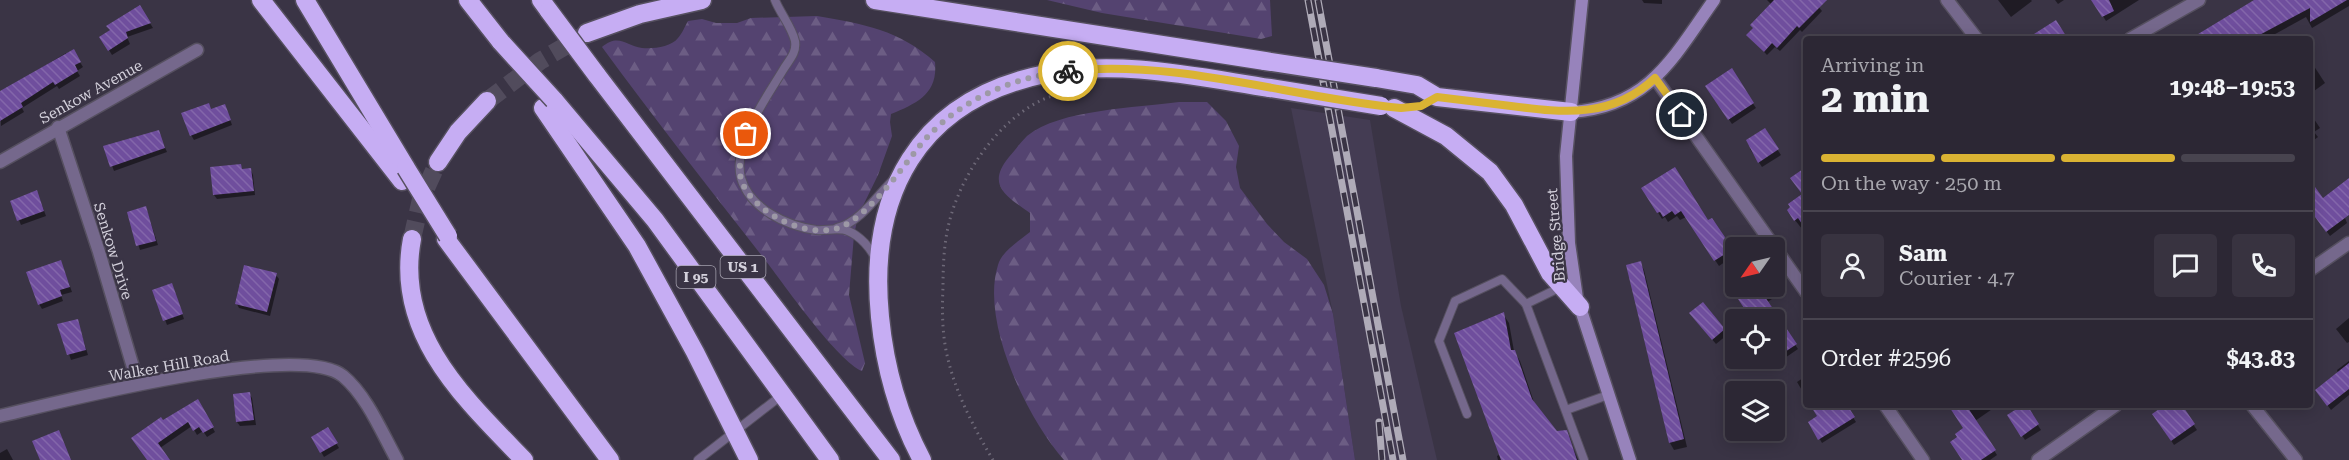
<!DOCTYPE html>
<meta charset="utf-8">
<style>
:root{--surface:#2c2734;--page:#383340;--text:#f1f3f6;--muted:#a6a5ac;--line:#48444f;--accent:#dab333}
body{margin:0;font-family:"Roboto Serif",serif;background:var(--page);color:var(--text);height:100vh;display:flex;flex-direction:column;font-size:22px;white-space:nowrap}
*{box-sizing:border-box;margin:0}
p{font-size:20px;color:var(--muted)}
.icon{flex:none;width:33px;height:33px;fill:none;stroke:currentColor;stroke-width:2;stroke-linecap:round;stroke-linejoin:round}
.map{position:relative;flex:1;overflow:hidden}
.details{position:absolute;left:1803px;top:36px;width:510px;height:372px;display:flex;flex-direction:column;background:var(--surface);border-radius:6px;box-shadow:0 3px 15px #0003,0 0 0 2px var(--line)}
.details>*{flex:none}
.needle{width:39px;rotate:236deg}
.tools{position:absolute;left:1725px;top:237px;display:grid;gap:12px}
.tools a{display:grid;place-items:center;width:60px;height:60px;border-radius:6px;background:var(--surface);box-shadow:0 3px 15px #0003,0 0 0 2px var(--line);font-size:30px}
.pin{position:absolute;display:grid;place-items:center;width:51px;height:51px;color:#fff;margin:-26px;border:3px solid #fff;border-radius:50%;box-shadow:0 2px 6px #0007}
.courier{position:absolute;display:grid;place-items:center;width:60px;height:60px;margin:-30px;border:4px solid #dab333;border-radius:50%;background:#fff;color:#222;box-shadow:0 2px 8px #0007}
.head em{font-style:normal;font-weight:700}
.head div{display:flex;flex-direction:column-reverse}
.head{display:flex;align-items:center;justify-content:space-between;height:102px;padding:0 18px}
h1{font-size:39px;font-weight:700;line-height:45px}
.bar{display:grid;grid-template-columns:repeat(4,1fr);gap:9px 6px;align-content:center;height:72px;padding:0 18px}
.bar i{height:8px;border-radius:4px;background:var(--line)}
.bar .active{background:var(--accent)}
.bar p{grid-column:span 4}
.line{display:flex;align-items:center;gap:15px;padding:0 18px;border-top:2px solid var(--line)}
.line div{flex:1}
.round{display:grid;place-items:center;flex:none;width:63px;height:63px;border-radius:6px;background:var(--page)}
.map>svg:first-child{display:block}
.built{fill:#443c53}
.forest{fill:url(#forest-firs)}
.shadow{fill:#0007}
.building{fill:url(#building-back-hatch)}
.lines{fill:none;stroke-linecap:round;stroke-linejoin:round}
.highway-tunnel{stroke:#514b5c;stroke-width:18;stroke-dasharray:18 9;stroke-linecap:butt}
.lane-casing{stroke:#565060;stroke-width:10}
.street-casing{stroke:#565060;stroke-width:15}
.secondary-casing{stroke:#565060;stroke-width:15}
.highway-casing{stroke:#565060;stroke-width:21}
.path{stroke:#6e6978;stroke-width:3;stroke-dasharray:1.5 4.5;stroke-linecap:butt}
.lane{stroke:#75688c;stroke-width:8}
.street{stroke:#75688c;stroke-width:12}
.secondary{stroke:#9783bb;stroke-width:12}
.highway{stroke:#c6adf3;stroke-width:18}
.rail-casing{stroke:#afabb8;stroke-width:7}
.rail{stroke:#3a3445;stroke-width:4.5;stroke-dasharray:14;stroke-linecap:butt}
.highway-bridge-casing{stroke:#565060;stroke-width:21;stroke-linecap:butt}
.highway-bridge{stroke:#c6adf3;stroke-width:18}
.done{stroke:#9d99a6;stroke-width:6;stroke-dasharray:0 10.8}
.route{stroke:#dab333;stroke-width:8}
.labels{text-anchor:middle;stroke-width:4.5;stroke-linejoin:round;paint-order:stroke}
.shield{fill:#3a3445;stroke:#a5a1ae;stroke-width:1.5}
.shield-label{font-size:14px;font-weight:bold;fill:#d3d0db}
.street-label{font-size:15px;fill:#d3d0db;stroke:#3a3445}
</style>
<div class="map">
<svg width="2349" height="460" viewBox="0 0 2349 460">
<defs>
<pattern id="forest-firs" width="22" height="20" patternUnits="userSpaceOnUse" patternTransform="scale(1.5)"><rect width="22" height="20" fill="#544370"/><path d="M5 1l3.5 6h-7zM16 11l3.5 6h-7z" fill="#6c5d84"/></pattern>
<pattern id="building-back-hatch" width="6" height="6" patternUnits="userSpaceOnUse" patternTransform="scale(1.5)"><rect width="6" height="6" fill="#6f4e9d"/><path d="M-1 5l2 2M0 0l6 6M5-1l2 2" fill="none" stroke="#8366aa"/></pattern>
</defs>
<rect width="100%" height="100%" fill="#3a3445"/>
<path class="built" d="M1291 108 1370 120 1401 306 1437 460H1355L1333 314Z"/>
<g class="forest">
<path d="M1047 0H1270L1272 36 1261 39 1102 13Z"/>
<path d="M817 16C864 24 899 30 935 62 938 94 917 103 891 114L890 122 892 136 878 175 858 216 854 235 849 295 865 363 862 371C838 361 787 289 769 265 713 193 656 121 602 47 619 33 626 46 642 48 654 49 671 47 678 38 682 34 685 26 688 21L702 19 716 23H737L751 18Z"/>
<path d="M1179 102H1207L1226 121 1239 146 1236 167 1240 188 1267 224 1284 242 1307 259 1324 285 1333 314 1355 460H1064C1027 418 980 322 998 265 1002 251 1019 241 1030 232V213C1008 197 985 186 1009 157 1015 150 1021 142 1027 136 1060 109 1137 108 1179 102Z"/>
</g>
<g class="shadow">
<path d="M1642 0H1662V4L1644 3Z"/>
<path d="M1767 0H1813L1822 11 1802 32 1800 30 1780 51 1775 47 1767 55 1748 35 1772 5Z"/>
<path d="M1998 0H2031L2032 1 2011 17Z"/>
<path d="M2055 0H2064L2058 4Z"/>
<path d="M2093 0H2139L2106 21Z"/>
<path d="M2259 0H2349V6L2312 28 2306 17 2266 39H2199Z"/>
<path d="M140 7 153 28 127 37 130 44 112 55 101 37Z"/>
<path d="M73 51 83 67 77 71 80 76 59 89 57 86 22 108 24 112 1 126 0 93 66 53 67 55Z"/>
<path d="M2310 60 2325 83 2310 94Z"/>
<path d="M1731 71 1756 108 1732 124 1707 87Z"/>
<path d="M211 111H227L232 125 194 140 191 135Z"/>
<path d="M2310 113 2320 128 2314 132 2318 137 2310 143Z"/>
<path d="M1764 130 1781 155 1762 167 1750 149Z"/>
<path d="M158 132 167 152 114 171 105 147Z"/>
<path d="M240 165 243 171 251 170 253 175 255 195 217 199 214 195Z"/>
<path d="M1806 180V234L1791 215 1803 195Z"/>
<path d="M2349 180V215L2345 218 2347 223 2330 236 2310 209V190L2322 200Z"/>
<path d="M1643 188 1708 222 1735 255 1719 266 1686 217 1680 220 1677 216 1668 222 1665 217 1662 219Z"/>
<path d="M39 197 46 216 21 225 12 202Z"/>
<path d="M146 208 158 245 140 250 128 213Z"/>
<path d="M61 262 72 292 61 295 63 301 42 309 39 304Z"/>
<path d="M1640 262 1644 270 1687 447 1674 450 1670 443Z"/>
<path d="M276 275 279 279 270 316 239 308 237 304Z"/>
<path d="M1764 286 1772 299 1766 303 1798 349 1779 362 1774 355V320H1753Z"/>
<path d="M174 290 184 319 167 325 154 291Z"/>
<path d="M1702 304 1727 335 1716 344 1694 318Z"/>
<path d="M1503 314 1509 323 1514 351 1520 361 1535 405 1556 433 1566 432 1578 460H1498L1497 456 1501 454Z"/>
<path d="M2349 318V342L2347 343 2336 329Z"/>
<path d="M77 320 88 355 71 360 59 325Z"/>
<path d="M2349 361V395L2331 410 2320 395 2338 373 2337 370Z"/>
<path d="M1806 376V397L1797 382Z"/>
<path d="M249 394 252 398 256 425 240 426 237 422Z"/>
<path d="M197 401 215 432 207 437 203 431 197 435 192 426 160 448 168 460H148L162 422Z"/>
<path d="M1811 405H1845L1856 422 1822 443 1810 422 1819 417Z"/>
<path d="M1950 405H1998L1975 421 1997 455 1990 460H1963L1965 429Z"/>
<path d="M2025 405 2041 430 2025 440 2012 420Z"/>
<path d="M2168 405H2180L2197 430 2174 445 2157 419Z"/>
<path d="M328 429 339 448 324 457 313 437Z"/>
<path d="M7 449 13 460H0V453Z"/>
</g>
<g class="building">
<path d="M1774 0H1827L1799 28 1797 26 1777 48 1772 43 1764 52 1746 35 1753 28 1750 25Z"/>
<path d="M2091 0H2109L2114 11 2102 17Z"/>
<path d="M2254 0H2347L2310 22V8L2252 39H2190Z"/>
<path d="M140 5 151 23 126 32 128 38 108 51 99 37 110 30 106 26Z"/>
<path d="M2056 20 2068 39H2026Z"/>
<path d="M74 49 81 62 75 65 78 71 55 85 53 82 21 103 23 107 0 121V91Z"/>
<path d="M1732 68 1754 103 1728 120 1705 86Z"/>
<path d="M209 103 211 109 225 104 231 120 190 136 181 113Z"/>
<path d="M1765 128 1779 149 1758 163 1746 140Z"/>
<path d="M159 130 165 148 110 167 103 146Z"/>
<path d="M241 164 242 169 251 168 254 191 213 195 210 167Z"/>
<path d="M1675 167 1708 220 1712 218 1733 249 1714 261 1681 211 1675 215 1672 211 1663 217 1660 212 1657 213 1641 188Z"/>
<path d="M1806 167V230L1798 218 1794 221 1787 210 1790 207 1788 204 1802 194 1790 178Z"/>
<path d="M2349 178V215L2326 232 2310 210V180L2323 198Z"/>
<path d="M37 190 44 211 17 221 10 201Z"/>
<path d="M146 206 156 241 136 246 127 212Z"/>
<path d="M61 260 70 287 60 290 62 296 38 305 26 272Z"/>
<path d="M1641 261 1684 439 1669 443 1626 265Z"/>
<path d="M244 265 277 273 267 312 235 304Z"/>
<path d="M172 283 183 314 163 321 152 290Z"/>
<path d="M1755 286H1780L1765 297 1797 344 1774 359V320H1752L1738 299Z"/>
<path d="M1703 302 1725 329 1712 340 1689 313Z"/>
<path d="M1504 312 1511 350H1515L1532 399 1557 431 1567 430 1577 460H1501L1454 333Z"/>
<path d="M78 319 86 350 67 355 57 324Z"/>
<path d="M2349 363V389L2327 406 2315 390Z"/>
<path d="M250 392 254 420 236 422 233 394Z"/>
<path d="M198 399 214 427 203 433 199 427 193 431 188 422 158 443 170 460H147L131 438 161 417 163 420Z"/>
<path d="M1810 405H1847L1855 417 1818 440 1808 422 1817 416Z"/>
<path d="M1948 405H1966L1996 450 1981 460H1962L1950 442 1957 437 1955 434 1963 428Z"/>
<path d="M2023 405H2027L2039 424 2021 437 2007 415Z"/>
<path d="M2165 405H2182L2195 424 2171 441 2152 414Z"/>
<path d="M328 427 338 443 320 453 311 437Z"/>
<path d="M59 430 71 460H40L32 441Z"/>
</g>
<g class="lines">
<g class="highway-tunnel">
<path d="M487 101 540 61 586 34"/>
<path d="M412 239 421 199 438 162"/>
</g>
<defs>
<g id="lane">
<path d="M775 0C780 13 792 27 795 41 797 53 789 60 783 70 767 97 732 144 741 178 750 209 787 226 816 230 826 231 839 227 848 231 860 236 871 248 876 260"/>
<path d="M837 228C859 223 877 196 893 180"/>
<path d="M1526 304 1584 460"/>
<path d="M1566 410 1608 395"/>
<path d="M1467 414 1439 341 1455 301 1502 279 1526 304 1561 287"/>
<path d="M698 460 782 395"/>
</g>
<g id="street">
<path d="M1947 0 1977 39"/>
<path d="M2130 39 2199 0"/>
<path d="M1655 78 1806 292"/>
<path d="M58 127 99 252 138 384"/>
<path d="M0 162 197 50"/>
<path d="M2310 270 2349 243"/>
<path d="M1885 405 1923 460"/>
<path d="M2252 405 2296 460"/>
<path d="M0 416C60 402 298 340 343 376 367 396 382 433 397 460"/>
<path d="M2038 460 2116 405"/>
</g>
<g id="secondary">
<path d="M1582 0 1566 156 1569 243 1577 298 1630 460"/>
<path d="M1571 112C1649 107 1673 58 1714 0"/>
</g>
<g id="highway">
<path d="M261 0 402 181"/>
<path d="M305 0 406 168"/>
<path d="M468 0 501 42"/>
<path d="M541 0 549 11"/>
<path d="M875 0 1265 61"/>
<path d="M587 33 640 14 702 0"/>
<path d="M596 74 891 460"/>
<path d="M1376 78 1417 85 1437 97 1571 112"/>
<path d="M554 100 655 220 830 460"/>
<path d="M543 108 637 246 695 352 749 460"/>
<path d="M1394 108 1446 136 1490 172 1514 205 1550 273 1580 307"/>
<path d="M438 162 458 132 487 101"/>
<path d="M412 239C394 334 465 399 524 460"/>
<path d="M446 239 610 460"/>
<path d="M922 460C898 415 885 368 880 317 868 195 917 100 1045 74 1119 59 1197 77 1270 88"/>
</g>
</defs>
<use href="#lane" class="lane-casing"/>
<use href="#street" class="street-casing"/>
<use href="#secondary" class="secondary-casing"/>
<use href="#highway" class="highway-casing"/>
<path class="path" d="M993 460C974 428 955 392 947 355 942 333 942 309 943 287 943 265 944 243 949 223 961 174 998 120 1044 99 1058 93 1074 91 1089 88"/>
<use href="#lane" class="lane"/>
<use href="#street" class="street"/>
<use href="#secondary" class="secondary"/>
<use href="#highway" class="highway"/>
<defs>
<g id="rail">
<path d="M1308 0 1393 460"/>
<path d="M1318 0 1403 460"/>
<path d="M1379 422 1382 460"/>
</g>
</defs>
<use href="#rail" class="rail-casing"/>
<use href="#rail" class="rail"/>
<defs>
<g id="highway-bridge">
<path d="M549 11 596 74"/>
<path d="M501 42 554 100"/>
<path d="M1265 61 1376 78"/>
<path d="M1270 88 1381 106"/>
<path d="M406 168 448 236"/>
</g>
</defs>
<use href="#highway-bridge" class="highway-bridge-casing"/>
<use href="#highway-bridge" class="highway-bridge"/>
</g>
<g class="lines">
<path class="done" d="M746 134C744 148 737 165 741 179 751 213 811 242 843 226 870 213 900 171 918 148 954 102 1011 77 1068 71"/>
<path class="route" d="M1068 71C1178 59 1292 98 1401 108L1421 106 1437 97C1462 100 1486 103 1511 106 1565 113 1613 118 1655 78L1682 115"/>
</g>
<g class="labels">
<g class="shield">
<rect x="720.5" y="256" width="45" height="22" rx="4.5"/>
<rect x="676.5" y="266" width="39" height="22" rx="4.5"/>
</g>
<g class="shield-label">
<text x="743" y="272">US 1</text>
<text x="696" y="282">I 95</text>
</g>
<g class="street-label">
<text transform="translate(91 92) rotate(-29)" y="5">Senkow Avenue</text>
<text transform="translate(1556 235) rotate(-95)" y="5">Bridge Street</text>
<text transform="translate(113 251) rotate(73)" y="5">Senkow Drive</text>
<text transform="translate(169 366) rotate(-10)" y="5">Walker Hill Road</text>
</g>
</g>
</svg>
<div class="tools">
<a><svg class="needle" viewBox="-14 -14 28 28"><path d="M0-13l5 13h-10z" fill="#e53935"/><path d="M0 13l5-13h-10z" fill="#a6a5ac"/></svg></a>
<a><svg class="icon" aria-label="locate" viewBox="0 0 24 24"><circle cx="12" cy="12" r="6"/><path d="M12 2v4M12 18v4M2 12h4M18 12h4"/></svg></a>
<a><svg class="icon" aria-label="layers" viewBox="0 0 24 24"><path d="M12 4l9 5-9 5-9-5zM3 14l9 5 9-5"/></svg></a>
</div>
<div class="pin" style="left:746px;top:134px;background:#ea580c"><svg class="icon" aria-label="bag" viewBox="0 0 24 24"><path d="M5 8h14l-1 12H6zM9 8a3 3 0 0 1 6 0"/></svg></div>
<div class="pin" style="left:1682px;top:115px;background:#1f2937"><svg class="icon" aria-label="home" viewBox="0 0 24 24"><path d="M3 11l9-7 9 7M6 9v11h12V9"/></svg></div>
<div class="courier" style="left:1068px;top:71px"><svg class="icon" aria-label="bike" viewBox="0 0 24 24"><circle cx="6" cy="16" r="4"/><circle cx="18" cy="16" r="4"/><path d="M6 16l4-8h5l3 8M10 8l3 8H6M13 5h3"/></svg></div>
<section class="details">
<div class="head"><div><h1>2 min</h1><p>Arriving in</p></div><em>19:48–19:53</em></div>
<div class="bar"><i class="active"></i><i class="active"></i><i class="active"></i><i></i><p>On the way · 250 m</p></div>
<div class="line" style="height:108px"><a class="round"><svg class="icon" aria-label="person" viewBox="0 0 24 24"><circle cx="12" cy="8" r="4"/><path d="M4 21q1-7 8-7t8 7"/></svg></a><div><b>Sam</b><p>Courier · 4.7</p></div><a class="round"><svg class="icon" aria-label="chat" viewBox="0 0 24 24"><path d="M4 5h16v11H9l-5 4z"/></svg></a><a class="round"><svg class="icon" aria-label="phone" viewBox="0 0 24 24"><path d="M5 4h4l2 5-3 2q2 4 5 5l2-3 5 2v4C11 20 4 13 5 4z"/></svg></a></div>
<div class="line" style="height:78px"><div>Order #2596</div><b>$43.83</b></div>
</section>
</div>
